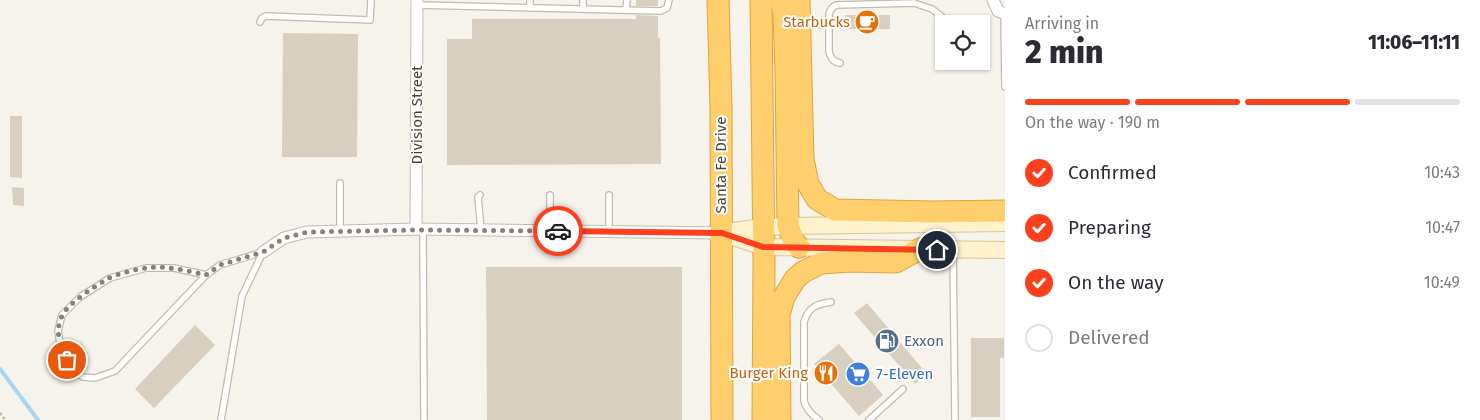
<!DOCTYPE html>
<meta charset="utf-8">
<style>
:root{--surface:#fff;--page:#f7f7f7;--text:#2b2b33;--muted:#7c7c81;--line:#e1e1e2;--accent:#fc3f1d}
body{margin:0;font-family:"Fira Sans",sans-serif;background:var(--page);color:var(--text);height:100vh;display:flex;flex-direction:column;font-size:19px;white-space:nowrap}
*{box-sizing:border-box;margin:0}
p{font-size:16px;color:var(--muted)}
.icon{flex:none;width:28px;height:28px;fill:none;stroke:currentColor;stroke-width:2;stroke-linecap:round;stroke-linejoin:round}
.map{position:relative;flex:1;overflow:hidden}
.details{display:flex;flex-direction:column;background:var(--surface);width:475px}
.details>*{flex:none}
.fabs{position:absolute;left:935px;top:15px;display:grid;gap:10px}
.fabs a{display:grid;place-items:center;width:55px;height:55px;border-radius:0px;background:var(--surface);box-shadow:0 1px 4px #0004;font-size:25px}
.pin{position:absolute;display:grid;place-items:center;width:42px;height:42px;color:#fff;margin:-21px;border:2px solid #fff;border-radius:50%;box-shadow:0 1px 5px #0007}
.courier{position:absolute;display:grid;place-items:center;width:50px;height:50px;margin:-25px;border:4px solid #fc3f1d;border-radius:50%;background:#fff;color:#222;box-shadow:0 1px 6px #0007}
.head em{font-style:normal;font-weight:800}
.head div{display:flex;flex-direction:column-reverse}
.head{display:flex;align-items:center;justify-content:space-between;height:85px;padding:0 20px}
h1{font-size:32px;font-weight:800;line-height:38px}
.bar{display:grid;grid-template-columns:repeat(4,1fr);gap:8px 5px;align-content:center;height:60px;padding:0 20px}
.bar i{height:6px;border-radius:4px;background:var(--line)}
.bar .selected{background:var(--accent)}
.bar p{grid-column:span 4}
ol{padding:0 20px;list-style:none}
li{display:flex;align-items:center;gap:15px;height:55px}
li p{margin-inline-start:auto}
li .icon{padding:5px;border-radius:50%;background:var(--accent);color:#fff;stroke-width:4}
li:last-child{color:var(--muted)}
li i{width:28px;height:28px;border:2px solid var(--line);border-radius:50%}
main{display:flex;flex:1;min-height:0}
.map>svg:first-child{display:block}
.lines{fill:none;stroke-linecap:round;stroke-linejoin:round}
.stream{stroke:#a9d4f2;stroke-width:4}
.building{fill:#d8cfc1}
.lane-casing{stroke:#c2bbae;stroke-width:8}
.street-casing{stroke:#c2bbae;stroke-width:13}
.secondary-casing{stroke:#d6c79b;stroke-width:18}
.highway-casing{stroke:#e0a43c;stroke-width:23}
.path{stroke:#c4b79f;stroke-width:2.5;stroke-dasharray:2.5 2.5;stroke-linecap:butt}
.lane{stroke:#fff;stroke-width:5.5}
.street{stroke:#fff;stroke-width:11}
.secondary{stroke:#fff3cd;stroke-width:16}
.highway{stroke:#ffcf6e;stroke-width:21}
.done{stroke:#878178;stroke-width:5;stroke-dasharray:0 9}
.route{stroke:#fc3f1d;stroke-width:6}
.labels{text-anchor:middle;stroke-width:4;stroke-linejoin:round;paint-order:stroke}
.food-label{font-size:15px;fill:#c56008;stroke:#fff;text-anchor:end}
.street-label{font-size:15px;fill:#4b4439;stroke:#fff}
.service-label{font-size:15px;fill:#4e5e75;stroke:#fff;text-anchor:start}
.shop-label{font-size:15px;fill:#366cbe;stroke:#fff;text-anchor:start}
</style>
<main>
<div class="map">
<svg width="1005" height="420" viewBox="0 0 1005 420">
<rect width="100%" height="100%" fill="#f6f3ec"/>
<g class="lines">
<path class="stream" d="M0 369 38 420"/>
</g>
<g class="building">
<rect x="636" y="0" width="22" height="6"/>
<path d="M636 15 658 16V38H660L661 164 447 165V39H472V19H636Z"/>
<rect x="845" y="15" width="45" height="14"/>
<path d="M283 33 358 34 357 157H282Z"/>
<path d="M10 116H22V178L10 177Z"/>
<path d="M12 187 24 188V206L13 205Z"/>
<path d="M486 267H682V420H487Z"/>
<path d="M867 303 927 374 915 384 854 313Z"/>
<path d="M195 325 215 345 154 408 135 389Z"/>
<path d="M971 338H1004V358H1000V417H971Z"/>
<path d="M839 344 883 395 859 416 814 364Z"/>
</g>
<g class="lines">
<defs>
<g id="lane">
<path d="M417 5 661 11 667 8 669 0"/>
<path d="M530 8V0"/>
<path d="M583 9V0"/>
<path d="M626 10 627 0"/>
<path d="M1004 14 1005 87"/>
<path d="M260 22 262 18 266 16 370 20 371 0"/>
<path d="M972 61 975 65"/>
<path d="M840 63C833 62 831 58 829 52V13L832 8 836 5 914 3 932 9 941 16 947 24"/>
<path d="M340 183V231"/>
<path d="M480 195 478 197 481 230"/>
<path d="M550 195V231"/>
<path d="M609 195V231"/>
<path d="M423 230 424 420"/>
<path d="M953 250 955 420"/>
<path d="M206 275 174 268H146L110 278 80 297 62 315 58 331 61 350 72 369 83 377 95 378 115 371 206 275 220 265 263 252"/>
<path d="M221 420 242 296 263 252"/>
<path d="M819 420C812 415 806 409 804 401V322C808 307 817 304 831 302"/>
<path d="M869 420 903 389"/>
</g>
<g id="street">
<path d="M993 0 998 11 1005 14"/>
<path d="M416 229 417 0"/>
<path d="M263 252 284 238 307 232 416 229 721 233"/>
</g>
<g id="secondary">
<path d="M726 232 763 227 788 226 1005 223"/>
<path d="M721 233 763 247 1005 250"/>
</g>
<g id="highway">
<path d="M718 0 721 107 722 420"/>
<path d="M761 0 764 263 763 420"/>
<path d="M781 0 784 15 786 69 788 226 794 242 799 247"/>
<path d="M799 0 803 159 808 184 817 199 835 210 933 212 1005 211"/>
<path d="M780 420 779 315 784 297 795 279 803 272 821 263 850 261 896 262 920 249"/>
</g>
</defs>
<use href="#lane" class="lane-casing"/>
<use href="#street" class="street-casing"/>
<use href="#secondary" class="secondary-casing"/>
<use href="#highway" class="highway-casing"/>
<path class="path" d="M0 413 5 420"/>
<use href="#lane" class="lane"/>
<use href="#street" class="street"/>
<use href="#secondary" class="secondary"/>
<use href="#highway" class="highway"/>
</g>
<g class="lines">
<path class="done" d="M67 360C59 347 55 330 62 316 68 303 97 285 109 278 118 274 136 269 146 268 166 265 187 271 206 275L220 265 263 252 284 238 308 232 416 230 558 231"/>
<path class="route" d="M558 231 722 233 763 247 937 250"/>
</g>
<defs>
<symbol id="cafe-disc" viewBox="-11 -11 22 22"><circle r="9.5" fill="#e8710a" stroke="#fff"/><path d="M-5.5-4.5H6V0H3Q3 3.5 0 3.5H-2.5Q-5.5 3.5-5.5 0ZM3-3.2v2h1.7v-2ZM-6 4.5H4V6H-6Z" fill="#fff"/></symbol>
<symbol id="fuel-disc" viewBox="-11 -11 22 22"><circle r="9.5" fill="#5c6f8a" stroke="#fff"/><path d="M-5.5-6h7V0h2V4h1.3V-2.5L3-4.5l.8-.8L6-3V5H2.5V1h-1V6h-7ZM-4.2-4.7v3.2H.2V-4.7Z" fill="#fff"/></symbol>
<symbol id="restaurant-disc" viewBox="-11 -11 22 22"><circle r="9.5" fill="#e8710a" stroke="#fff"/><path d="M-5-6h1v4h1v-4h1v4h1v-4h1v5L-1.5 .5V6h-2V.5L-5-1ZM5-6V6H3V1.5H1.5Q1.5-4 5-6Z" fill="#fff"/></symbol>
<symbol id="supermarket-disc" viewBox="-11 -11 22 22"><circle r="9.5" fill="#3f7fe0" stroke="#fff"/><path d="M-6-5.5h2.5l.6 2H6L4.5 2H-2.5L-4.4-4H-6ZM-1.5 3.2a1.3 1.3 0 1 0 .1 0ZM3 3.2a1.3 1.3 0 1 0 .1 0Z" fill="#fff"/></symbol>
</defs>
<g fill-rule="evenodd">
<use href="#cafe-disc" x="853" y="8" width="28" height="28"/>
<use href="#fuel-disc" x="873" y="327" width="28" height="28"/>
<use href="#restaurant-disc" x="812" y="359" width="28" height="28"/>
<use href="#supermarket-disc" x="844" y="360" width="28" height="28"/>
</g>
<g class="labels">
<g class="food-label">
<text x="850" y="27">Starbucks</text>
<text x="808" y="378">Burger King</text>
</g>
<g class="street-label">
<text transform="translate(417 115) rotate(-90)" y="5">Division Street</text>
<text transform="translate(721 165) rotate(-90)" y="5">Santa Fe Drive</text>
</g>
<g class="service-label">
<text x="904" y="346">Exxon</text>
</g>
<g class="shop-label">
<text x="876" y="379">7-Eleven</text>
</g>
</g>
</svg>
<div class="fabs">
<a><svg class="icon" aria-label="locate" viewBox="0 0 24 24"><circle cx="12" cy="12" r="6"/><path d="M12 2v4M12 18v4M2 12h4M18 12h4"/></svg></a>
</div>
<div class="pin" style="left:67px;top:360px;background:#ea580c"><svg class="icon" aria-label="bag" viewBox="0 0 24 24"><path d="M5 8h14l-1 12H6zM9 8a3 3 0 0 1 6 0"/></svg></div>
<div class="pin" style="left:937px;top:250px;background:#1f2937"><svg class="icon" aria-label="home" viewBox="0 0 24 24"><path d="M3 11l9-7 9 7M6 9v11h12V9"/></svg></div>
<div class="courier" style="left:558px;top:231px"><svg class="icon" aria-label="car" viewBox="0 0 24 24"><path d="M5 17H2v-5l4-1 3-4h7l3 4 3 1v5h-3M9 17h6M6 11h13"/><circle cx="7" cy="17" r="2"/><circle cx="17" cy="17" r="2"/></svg></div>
</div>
<section class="details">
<div class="head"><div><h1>2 min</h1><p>Arriving in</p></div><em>11:06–11:11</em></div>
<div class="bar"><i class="selected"></i><i class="selected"></i><i class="selected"></i><i></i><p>On the way · 190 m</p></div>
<ol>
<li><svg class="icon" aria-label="check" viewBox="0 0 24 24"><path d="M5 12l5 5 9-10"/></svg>Confirmed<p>10:43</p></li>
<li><svg class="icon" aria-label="check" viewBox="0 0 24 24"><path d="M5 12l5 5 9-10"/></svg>Preparing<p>10:47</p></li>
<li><svg class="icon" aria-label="check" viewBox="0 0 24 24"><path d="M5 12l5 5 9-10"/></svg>On the way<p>10:49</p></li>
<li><i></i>Delivered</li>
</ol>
</section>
</main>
